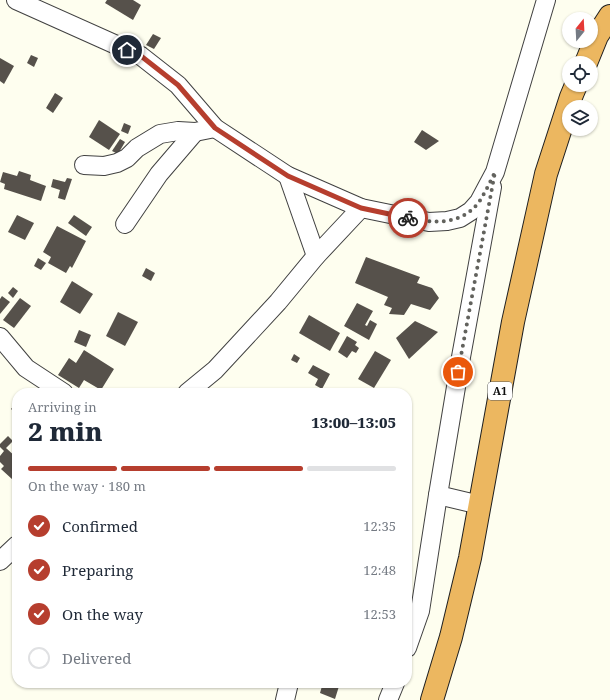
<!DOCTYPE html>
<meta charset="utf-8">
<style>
:root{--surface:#fff;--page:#f2f2f3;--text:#1f2937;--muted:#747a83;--line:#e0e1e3;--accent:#b63e2e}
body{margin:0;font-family:"Noto Serif",serif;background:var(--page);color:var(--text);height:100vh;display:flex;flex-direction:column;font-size:15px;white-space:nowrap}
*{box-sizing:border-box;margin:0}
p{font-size:13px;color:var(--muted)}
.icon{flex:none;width:22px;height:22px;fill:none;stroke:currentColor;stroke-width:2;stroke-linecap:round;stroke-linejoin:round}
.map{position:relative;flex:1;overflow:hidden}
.side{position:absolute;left:12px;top:388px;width:400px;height:300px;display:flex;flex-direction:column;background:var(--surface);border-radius:16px;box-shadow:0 1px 3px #0004}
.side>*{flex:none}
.needle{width:26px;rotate:18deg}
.tools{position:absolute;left:562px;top:12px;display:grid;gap:8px}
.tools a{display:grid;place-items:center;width:36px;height:36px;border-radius:50%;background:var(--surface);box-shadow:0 1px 3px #0004;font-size:20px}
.pin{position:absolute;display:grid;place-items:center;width:34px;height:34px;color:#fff;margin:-17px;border:2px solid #fff;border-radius:50%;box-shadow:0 1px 4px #0007}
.courier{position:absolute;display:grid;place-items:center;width:40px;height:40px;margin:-20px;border:3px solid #b63e2e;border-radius:50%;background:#fff;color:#222;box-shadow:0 1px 5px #0007}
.summary em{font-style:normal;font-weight:800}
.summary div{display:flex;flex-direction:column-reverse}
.summary{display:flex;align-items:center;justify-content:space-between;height:68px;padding:0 16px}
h1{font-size:26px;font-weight:800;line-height:30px}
.bar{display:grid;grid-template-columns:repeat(4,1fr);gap:6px 4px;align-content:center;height:48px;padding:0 16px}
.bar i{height:5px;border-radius:3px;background:var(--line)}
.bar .on{background:var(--accent)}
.bar p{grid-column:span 4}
ol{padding:0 16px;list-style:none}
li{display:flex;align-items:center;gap:12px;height:44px}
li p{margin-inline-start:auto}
li .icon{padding:4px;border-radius:50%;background:var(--accent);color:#fff;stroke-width:4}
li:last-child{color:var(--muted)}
li i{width:22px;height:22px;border:2px solid var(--line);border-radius:50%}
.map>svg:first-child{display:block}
.building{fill:#56514b}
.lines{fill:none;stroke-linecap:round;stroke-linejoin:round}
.minor-casing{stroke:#414141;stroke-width:20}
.highway-casing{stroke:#1f1f1f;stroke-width:24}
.minor{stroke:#fff;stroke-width:18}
.highway{stroke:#ecb760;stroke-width:22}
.done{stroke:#62625d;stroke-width:4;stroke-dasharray:0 7.2}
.route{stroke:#b63e2e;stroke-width:5}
.labels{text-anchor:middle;stroke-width:4;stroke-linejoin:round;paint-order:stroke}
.shield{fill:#fff;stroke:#565656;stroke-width:1}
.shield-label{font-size:11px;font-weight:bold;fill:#0e0e0e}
</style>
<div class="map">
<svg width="610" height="700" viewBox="0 0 610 700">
<rect width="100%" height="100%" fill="#fefeef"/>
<g class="building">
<path d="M107 0H133L141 5 133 20 105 3Z"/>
<path d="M153 34 161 38 154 49 146 45Z"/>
<path d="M31 55 38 58 34 67 27 63Z"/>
<path d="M0 58 14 66 4 84 0 81Z"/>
<path d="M55 93 63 98 53 113 46 108Z"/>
<path d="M99 120 120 134 109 150 89 137Z"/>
<path d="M124 123 131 126 128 134 121 131Z"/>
<path d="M422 130 439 141 426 150 414 142Z"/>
<path d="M120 139 125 142 118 154 112 151Z"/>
<path d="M19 171 31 175 30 180 46 186 41 201 4 189 5 184 0 182 3 172 17 176Z"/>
<path d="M67 178 72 179 65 200 58 198 60 190 51 187 53 179 65 182Z"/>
<path d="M17 215 34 223 25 240 8 232Z"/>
<path d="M74 215 92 227 86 236 68 223Z"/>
<path d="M57 226 86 241 72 268 70 266 66 273 48 263 51 257 43 252Z"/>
<path d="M366 257 420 277 417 283 432 288 439 298 430 310 411 304 404 315 389 314 392 308 384 305 388 297 355 283Z"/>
<path d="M38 258 46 263 41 270 34 266Z"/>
<path d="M146 268 155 273 151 281 142 276Z"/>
<path d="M72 281 93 294 80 314 60 302Z"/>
<path d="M13 287 18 291 13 298 8 293Z"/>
<path d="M2 296 10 302 0 314V299Z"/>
<path d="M20 298 31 306 14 328 3 320Z"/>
<path d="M357 303 373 311 365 325 367 326 370 320 377 324 369 340 344 326Z"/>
<path d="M118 312 138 322 125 346 106 336Z"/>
<path d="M309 315 340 333 330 351 299 333Z"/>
<path d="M415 321 438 332 409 359 396 338Z"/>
<path d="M79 330 91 335 86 347 74 342Z"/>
<path d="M347 336 357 342 355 345 359 348 356 353 352 351 347 358 338 352Z"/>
<path d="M84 350 114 369 101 390 84 380 79 388 58 375 69 358 76 363Z"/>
<path d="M375 351 391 360 374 388 358 379Z"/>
<path d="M294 354 300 358 297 363 291 360Z"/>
<path d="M313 365 330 374 322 389 315 385 318 379 308 373Z"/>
<path d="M17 402V414L11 409Z"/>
<path d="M8 436 13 441 6 448 17 458V476L13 480 1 469 4 466 0 462V456L4 451 0 447V444Z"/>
<path d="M320 683H340L335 699 320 693 322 686 319 685Z"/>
</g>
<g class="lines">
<defs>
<g id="minor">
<path d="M16 0 141 56 178 85 215 128 288 176 361 208 429 222 447 221 460 218 471 211 479 202 495 172 546 0"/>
<path d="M84 165 104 166 117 163 127 158 137 148 160 134 178 131 195 132 215 128"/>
<path d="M288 176 316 256"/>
<path d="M125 224 159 174 195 132"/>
<path d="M0 337 26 368 64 393"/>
<path d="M187 393 215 370 278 302 316 256 361 208"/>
<path d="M480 505 438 495 461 357 492 187"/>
<path d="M0 561 17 545"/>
<path d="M407 648 420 611 438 495"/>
<path d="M285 700 289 683"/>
<path d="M388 700 395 683"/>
</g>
<g id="highway">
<path d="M586 63 597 36 610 16"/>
<path d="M432 700 451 637 470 558 513 322 546 174 571 97 576 85"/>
</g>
</defs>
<use href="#minor" class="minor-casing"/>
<use href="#highway" class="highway-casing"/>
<use href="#minor" class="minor"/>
<use href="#highway" class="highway"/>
</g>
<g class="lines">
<path class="done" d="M408 218C433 223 461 226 479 202 485 193 490 182 495 172L458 372"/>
<path class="route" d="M127 50 141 56 178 85 215 128 288 176 361 208 408 218"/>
</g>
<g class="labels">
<rect class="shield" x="488" y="382" width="24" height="18" rx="3"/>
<g class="shield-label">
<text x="500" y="395">A1</text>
</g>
</g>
</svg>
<div class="tools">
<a><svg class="needle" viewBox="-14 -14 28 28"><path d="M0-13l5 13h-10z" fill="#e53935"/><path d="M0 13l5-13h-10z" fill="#747a83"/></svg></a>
<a><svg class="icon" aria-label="locate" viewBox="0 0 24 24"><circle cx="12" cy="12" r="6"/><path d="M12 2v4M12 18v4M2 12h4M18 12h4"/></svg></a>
<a><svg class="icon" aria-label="layers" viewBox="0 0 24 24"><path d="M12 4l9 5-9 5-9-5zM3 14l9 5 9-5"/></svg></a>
</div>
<div class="pin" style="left:458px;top:372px;background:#ea580c"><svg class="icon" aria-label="bag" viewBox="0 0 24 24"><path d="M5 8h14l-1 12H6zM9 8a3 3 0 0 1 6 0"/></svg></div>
<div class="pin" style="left:127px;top:50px;background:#1f2937"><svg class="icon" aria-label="home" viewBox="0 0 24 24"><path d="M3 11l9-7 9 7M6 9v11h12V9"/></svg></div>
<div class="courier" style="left:408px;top:218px"><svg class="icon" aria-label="bike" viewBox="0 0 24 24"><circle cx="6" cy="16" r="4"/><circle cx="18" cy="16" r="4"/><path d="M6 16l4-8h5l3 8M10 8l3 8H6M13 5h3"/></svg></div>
<section class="side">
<div class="summary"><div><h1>2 min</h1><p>Arriving in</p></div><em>13:00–13:05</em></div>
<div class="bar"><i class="on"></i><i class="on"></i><i class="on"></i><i></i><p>On the way · 180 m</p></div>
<ol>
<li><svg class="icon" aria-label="check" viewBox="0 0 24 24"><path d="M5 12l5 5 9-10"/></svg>Confirmed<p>12:35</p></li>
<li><svg class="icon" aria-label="check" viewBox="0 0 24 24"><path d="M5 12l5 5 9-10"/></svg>Preparing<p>12:48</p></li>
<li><svg class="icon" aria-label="check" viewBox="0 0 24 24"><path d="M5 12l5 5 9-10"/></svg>On the way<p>12:53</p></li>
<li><i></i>Delivered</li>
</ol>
</section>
</div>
